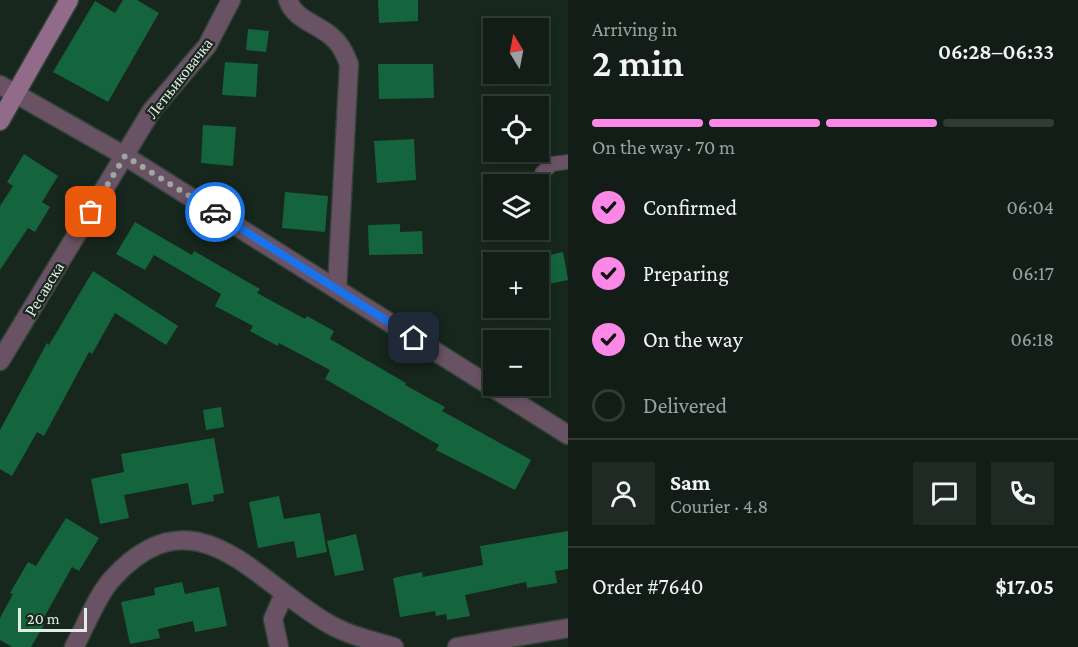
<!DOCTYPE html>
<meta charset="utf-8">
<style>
:root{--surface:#111d16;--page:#1e2a23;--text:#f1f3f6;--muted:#9ca2a1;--line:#303b35;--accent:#fb87e6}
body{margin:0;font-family:"Crimson Pro",serif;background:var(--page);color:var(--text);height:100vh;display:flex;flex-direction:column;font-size:22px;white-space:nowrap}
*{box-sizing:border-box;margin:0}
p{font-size:20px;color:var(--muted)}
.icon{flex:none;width:33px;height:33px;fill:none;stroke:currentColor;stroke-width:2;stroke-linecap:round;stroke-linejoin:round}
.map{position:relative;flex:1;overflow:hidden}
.panel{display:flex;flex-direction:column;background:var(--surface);width:510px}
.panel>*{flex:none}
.needle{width:39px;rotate:350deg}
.fabs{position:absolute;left:483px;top:18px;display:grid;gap:12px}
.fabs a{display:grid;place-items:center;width:66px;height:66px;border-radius:0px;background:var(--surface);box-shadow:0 3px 9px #0003,0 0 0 2px var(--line);font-size:30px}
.scale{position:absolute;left:18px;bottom:15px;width:69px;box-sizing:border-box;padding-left:6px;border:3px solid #e3ede6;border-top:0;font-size:16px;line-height:21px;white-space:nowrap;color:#e3ede6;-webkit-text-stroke:4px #17271d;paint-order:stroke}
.pin{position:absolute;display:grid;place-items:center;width:51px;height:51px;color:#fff;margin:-26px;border-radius:12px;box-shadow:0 3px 9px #0006}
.courier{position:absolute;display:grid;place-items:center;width:60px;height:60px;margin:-30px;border:4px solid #1a73e8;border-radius:50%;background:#fff;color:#222;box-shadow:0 2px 8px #0007}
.headline em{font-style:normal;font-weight:600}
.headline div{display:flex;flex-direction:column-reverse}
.headline{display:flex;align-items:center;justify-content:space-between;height:102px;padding:0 24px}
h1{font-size:39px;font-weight:600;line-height:45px}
.bar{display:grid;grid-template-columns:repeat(4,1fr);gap:9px 6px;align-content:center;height:72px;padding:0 24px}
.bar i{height:8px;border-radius:4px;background:var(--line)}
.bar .current{background:var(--accent)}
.bar p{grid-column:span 4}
.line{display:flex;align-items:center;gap:15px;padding:0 24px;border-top:2px solid var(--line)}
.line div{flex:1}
.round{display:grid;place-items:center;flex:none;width:63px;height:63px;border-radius:0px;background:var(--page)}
ol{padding:0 24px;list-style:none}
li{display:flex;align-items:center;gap:18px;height:66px}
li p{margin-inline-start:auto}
li .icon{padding:6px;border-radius:50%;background:var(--accent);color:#111;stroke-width:4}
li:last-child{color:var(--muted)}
li i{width:33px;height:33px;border:3px solid var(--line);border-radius:50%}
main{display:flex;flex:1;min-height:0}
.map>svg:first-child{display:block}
.building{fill:#14643e}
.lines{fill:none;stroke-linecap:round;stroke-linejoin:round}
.lane-casing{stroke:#344339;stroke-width:16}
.street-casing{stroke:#344339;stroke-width:21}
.secondary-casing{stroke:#344339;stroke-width:21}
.lane{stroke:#6a5265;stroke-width:14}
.street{stroke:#6a5265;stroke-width:18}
.secondary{stroke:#936b8a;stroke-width:18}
.done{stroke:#9ca8a0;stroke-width:6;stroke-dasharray:0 10.8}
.route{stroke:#1a73e8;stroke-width:8}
.labels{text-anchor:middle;stroke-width:4.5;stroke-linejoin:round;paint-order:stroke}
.street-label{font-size:16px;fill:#e3ede6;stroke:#17271d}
</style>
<main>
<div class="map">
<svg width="568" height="647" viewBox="0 0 568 647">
<rect width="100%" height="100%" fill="#17271d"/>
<g class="building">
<path d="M123 0H137L159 13 108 102 53 72 95 1 115 13Z"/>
<path d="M378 0H418V21L379 23Z"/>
<path d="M248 29 269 31 266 52 246 50Z"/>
<path d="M225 62 258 64 256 97 222 95Z"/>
<path d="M378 64H433L434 98 379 99Z"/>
<path d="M203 125 236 127 233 166 201 163Z"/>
<path d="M414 139 416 180 377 183 374 141Z"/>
<path d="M24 154 58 176 42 202 50 207 35 232 28 228 0 270V206L13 186 7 182Z"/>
<path d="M285 192 328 196 325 232 282 228Z"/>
<path d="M135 222 192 255 194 251 260 289 257 293 305 319 307 316 334 331 330 339 406 383 405 385 445 407 442 411 531 460 515 490 436 450 439 445 325 379 330 370 279 343 278 346 250 331 253 326 215 306 221 294 154 255 145 270 116 254Z"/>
<path d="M400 224V232L422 231 423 254 369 255 368 225Z"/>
<path d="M563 252 568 280 538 286V258Z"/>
<path d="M93 271 178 326 166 345 115 313 92 354 89 352 44 436 37 432 12 476 0 469V430L47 343 49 345Z"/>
<path d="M221 407 224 427 206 430 203 410Z"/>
<path d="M214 438 224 493 213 495 214 501 192 505 188 483 124 495 129 518 100 524 91 479 124 472 121 454Z"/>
<path d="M279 496 284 519 320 513 327 552 297 558 294 541 258 548 249 502Z"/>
<path d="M66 518 99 538 79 571 72 567 41 623 44 625 31 647H12L0 640V618L13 594 10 593 28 562 36 566Z"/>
<path d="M568 531V569L555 571 557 583 527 588 526 582 465 595 470 616 447 620 446 614 436 616 435 611 400 617 393 578 422 572 423 577 483 565 480 546Z"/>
<path d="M356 534 364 570 335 576 327 541Z"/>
<path d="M182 582 185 594 219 587 227 626 195 632 193 621 158 629 160 638 130 644 121 602 155 595 154 588Z"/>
</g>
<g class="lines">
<defs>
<path id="lane" d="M542 173 552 164 568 162"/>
<g id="street">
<path d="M288 0C294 19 317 24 331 36 340 43 345 53 349 64L337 289"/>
<path d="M0 85 125 156 568 435"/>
<path d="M0 361 152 110 207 46 231 0"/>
<path d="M74 647C86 626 96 597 112 579 195 487 255 582 329 624 348 635 373 641 394 647"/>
<path d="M279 647 273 619 284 594"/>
<path d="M457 647 568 628"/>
</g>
<path id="secondary" d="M0 121 69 0"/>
</defs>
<use href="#lane" class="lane-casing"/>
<use href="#street" class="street-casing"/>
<use href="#secondary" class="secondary-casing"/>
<use href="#lane" class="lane"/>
<use href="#street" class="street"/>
<use href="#secondary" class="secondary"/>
</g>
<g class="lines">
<path class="done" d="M91 212 125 156 215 212"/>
<path class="route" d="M215 212 414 338"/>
</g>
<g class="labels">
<g class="street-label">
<text transform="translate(179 78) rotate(-52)" y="6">Летњиковачка</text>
<text transform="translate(44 289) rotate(-59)" y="6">Ресавска</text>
</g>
</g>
</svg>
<div class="fabs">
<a><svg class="needle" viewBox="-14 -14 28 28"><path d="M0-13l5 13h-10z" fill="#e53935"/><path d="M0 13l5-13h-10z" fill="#9ca2a1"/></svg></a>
<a><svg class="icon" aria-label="locate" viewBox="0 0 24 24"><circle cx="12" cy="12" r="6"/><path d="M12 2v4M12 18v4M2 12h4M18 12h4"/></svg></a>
<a><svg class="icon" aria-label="layers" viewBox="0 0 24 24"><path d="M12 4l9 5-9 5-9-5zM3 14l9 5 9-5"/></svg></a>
<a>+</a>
<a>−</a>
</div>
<div class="scale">20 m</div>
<div class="pin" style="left:91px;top:212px;background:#ea580c"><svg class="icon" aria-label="bag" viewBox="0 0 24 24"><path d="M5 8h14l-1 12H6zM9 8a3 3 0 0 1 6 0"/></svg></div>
<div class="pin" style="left:414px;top:338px;background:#1f2937"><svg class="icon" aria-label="home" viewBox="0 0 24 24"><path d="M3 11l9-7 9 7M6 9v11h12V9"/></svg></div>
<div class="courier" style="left:215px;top:212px"><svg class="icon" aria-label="car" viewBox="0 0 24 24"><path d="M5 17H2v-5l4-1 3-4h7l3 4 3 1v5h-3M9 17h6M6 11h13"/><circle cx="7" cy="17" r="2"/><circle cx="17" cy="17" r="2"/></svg></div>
</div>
<section class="panel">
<div class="headline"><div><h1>2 min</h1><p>Arriving in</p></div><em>06:28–06:33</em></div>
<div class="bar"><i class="current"></i><i class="current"></i><i class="current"></i><i></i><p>On the way · 70 m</p></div>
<ol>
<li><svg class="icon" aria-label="check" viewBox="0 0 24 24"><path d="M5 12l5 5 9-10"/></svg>Confirmed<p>06:04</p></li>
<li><svg class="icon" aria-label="check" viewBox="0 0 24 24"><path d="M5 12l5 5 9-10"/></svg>Preparing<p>06:17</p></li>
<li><svg class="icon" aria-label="check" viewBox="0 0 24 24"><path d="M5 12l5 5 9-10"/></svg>On the way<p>06:18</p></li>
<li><i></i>Delivered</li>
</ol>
<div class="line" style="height:108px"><a class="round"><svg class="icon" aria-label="person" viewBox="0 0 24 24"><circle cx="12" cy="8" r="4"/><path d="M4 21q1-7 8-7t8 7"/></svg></a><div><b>Sam</b><p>Courier · 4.8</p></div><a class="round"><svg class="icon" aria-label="chat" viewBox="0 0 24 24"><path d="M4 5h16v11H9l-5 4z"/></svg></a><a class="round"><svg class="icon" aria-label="phone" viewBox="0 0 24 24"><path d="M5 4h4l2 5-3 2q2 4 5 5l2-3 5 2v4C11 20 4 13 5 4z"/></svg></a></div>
<div class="line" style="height:78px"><div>Order #7640</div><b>$17.05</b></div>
</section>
</main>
